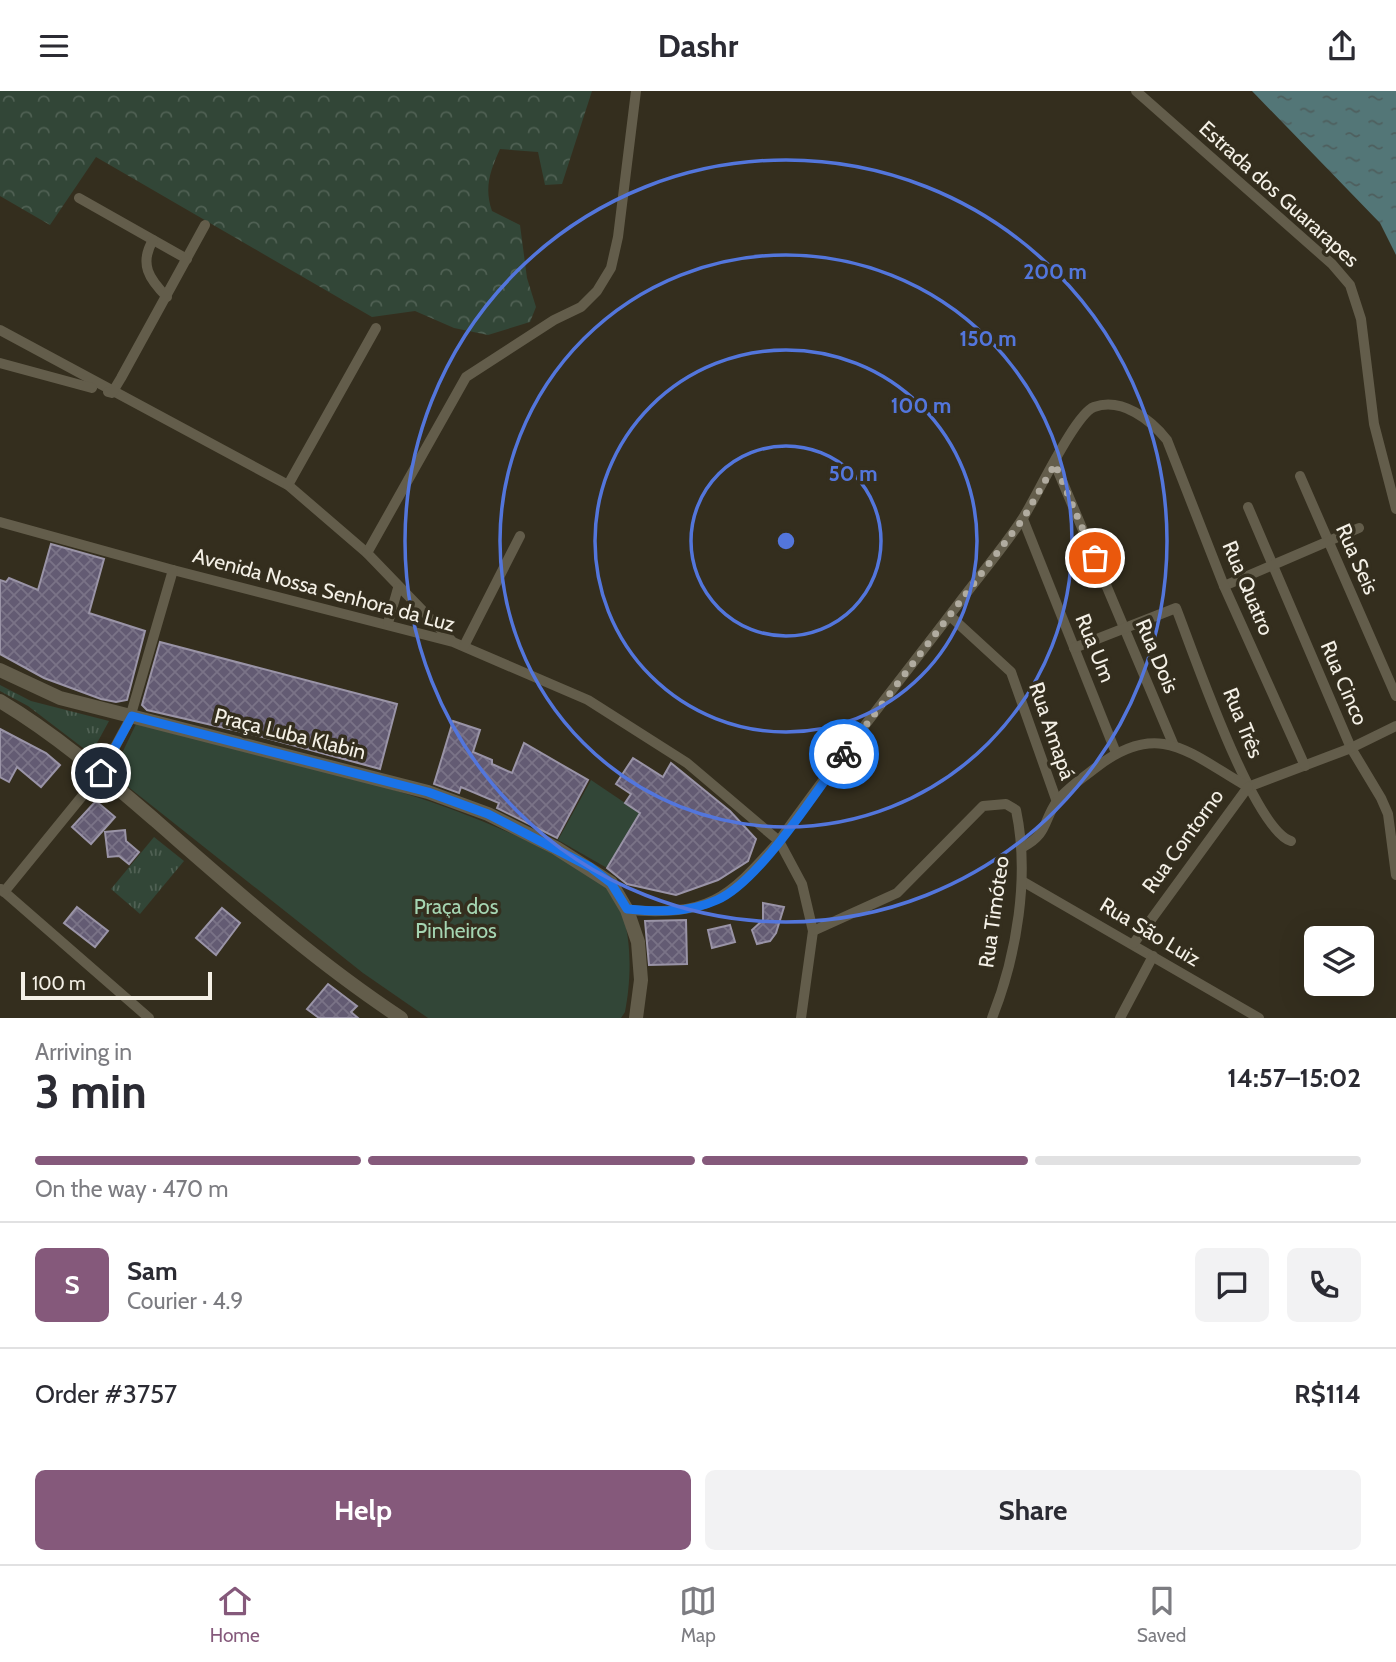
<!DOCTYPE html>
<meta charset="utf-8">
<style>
:root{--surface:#fff;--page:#f2f2f3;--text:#2b2b33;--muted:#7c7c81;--line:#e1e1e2;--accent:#85597b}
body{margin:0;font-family:Cabin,sans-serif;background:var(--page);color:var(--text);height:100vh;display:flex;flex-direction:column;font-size:26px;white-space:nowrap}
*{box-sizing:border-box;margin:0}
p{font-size:23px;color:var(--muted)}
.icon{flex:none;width:38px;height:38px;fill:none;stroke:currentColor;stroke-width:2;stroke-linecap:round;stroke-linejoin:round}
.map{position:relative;height:927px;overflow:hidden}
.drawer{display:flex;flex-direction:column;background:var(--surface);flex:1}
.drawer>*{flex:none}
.fabs{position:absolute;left:1304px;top:835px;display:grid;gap:14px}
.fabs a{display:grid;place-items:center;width:70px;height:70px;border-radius:10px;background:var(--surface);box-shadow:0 7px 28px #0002;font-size:35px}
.scale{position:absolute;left:21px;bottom:18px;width:191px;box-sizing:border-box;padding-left:7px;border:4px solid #f4f0e6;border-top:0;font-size:19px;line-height:24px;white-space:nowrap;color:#f4f0e6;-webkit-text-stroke:5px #342e1e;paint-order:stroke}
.pin{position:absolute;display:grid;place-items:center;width:60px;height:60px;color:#fff;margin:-30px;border:4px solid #fff;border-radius:50%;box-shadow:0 2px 7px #0007}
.courier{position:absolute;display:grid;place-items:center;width:70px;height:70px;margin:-35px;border:5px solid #1a73e8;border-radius:50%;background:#fff;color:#222;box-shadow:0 2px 9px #0007}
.summary em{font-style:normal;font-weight:700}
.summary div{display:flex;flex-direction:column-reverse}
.summary{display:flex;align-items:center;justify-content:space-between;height:119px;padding:0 35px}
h1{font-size:46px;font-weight:700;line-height:52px}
.bar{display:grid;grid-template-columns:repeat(4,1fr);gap:10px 7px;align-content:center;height:84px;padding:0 35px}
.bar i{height:9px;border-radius:5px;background:var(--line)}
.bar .selected{background:var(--accent)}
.bar p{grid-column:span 4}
.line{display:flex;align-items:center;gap:18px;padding:0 35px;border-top:2px solid var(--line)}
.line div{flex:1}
.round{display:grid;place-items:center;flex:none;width:74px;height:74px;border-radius:10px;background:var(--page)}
.action{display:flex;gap:14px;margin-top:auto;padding:14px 35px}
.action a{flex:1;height:80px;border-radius:10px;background:var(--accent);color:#fff;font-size:28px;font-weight:700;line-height:80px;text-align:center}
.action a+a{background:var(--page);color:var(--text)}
header{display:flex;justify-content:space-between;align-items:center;height:91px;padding:0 35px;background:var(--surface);font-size:32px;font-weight:700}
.tab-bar{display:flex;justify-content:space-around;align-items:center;height:98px;border-top:2px solid var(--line);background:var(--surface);font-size:19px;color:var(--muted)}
.tab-bar a{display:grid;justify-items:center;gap:4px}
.tab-bar .selected{color:var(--accent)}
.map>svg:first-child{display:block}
.grass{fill:url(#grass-tufts)}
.forest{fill:url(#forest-crowns)}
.green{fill:#324637}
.water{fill:url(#water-ripples)}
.building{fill:url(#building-cross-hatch);stroke:#9a94a7;stroke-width:2}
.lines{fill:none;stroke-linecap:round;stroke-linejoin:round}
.street{stroke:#635d4b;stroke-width:10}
.secondary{stroke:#635d4b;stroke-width:14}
.done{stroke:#b1aca0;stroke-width:7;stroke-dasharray:0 12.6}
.route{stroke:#1a73e8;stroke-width:9}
.ring{fill:none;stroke:#5376dc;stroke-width:3.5}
.labels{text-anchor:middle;stroke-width:7;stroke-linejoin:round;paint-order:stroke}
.street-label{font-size:21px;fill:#f4f0e6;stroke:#342e1e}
.park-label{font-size:21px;fill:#a5d5b2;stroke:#342e1e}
.centre{fill:#5376dc;stroke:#342e1e;stroke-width:3.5}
.ring-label{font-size:21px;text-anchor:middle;font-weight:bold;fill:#5376dc;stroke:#342e1e;stroke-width:7;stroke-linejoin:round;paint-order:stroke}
</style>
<header><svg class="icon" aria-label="menu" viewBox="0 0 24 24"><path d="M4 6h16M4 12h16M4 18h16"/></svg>Dashr<svg class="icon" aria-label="share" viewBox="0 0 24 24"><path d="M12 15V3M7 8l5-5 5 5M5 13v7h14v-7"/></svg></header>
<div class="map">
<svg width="1396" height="927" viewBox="0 0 1396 927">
<defs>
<pattern id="grass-tufts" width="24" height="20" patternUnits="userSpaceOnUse" patternTransform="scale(1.75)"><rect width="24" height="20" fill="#324637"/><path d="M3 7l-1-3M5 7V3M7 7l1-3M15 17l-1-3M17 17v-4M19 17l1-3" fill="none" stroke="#506154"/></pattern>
<pattern id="forest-crowns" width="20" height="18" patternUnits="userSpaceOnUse" patternTransform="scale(1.75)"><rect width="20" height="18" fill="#324637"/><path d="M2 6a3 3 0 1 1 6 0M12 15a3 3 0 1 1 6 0" fill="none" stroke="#506154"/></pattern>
<pattern id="water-ripples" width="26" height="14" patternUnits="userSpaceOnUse" patternTransform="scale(1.75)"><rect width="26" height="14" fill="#537677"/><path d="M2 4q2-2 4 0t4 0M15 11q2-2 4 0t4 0" fill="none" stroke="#4e5f5e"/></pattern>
<pattern id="building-cross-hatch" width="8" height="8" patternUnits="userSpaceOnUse" patternTransform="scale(1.75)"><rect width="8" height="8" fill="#635b73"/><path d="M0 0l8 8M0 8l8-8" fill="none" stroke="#7a7387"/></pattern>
</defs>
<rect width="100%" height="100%" fill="#342e1e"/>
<g class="grass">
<path d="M0 594 31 610 109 630 91 663 28 615 0 600Z"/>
<path d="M154 746 184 770 140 823 111 798Z"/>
</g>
<path class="forest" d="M0 0H592L562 93 545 94 538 61 500 58C490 80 484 97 492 120L520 134 527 187 536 216 530 231 488 244 454 237 415 220 372 226 96 66 50 134 0 105Z"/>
<g class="green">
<path d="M136 633C278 670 430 695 560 767 575 776 598 784 609 798 634 827 632 886 625 921L621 927H428L363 882 112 683Z"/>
<path d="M591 689 640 722 607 777 558 749Z"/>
</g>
<path class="water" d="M1252 0H1396V164L1380 132Z"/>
<g class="building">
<path d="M51 453 104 468 89 522 145 540 127 609 116 611 101 608 44 587 0 563V489L6 491 9 487 38 499Z"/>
<path d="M160 551 397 613 380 678 259 645 147 619 142 614Z"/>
<path d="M453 630 480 639 473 661 492 669V673L512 682 524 652 588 689 557 747 497 717 499 712 461 696 459 702 434 693Z"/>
<path d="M0 638 46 662 60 674 41 696 17 676 9 691 0 686Z"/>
<path d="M633 667 663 686 671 672 730 720 756 748 748 770 718 789 676 804 627 793 607 777 640 722 625 712 631 703 616 693Z"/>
<path d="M96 710 115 726 91 753 72 736Z"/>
<path d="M125 739 126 750 139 761 129 773 119 765 108 766 105 741Z"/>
<path d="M763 812 784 816 776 842 770 850 757 853 752 839 763 829Z"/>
<path d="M77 816 108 840 95 856 64 832Z"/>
<path d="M222 817 240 832 216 864 196 847Z"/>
<path d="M686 829 687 873 649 874 645 830Z"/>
<path d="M730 834 735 851 712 857 708 839Z"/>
<path d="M328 893 357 915 351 921 358 927H319L307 918Z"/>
</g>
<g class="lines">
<g class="street">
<path d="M1136 0 1332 173 1350 194 1361 228 1374 333 1396 418"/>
<path d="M79 107 187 168"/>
<path d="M153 149C139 173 149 188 167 206"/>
<path d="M0 239 288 394 367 462 451 549"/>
<path d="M0 272 92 297"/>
<path d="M108 301 112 302 121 287 205 134"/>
<path d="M1055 373 1174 655"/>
<path d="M1300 385 1396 605"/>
<path d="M288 394 376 237"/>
<path d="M1248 416 1351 657 1381 707 1388 723 1396 784"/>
<path d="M1023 428 1116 662"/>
<path d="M0 431 173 479 453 551 588 609 687 672 779 750 802 793 813 840 801 927"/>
<path d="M367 462 466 286 554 229 581 216 597 200 611 177 618 146 636 0"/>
<path d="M1224 495 1359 437"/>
<path d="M950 525 1011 581 1057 711"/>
<path d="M388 532 398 497"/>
<path d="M464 555 520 445"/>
<path d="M1074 557 1176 517C1193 560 1253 738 1291 750"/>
<path d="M1248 696 1351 657 1396 635"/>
<path d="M1023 756C1048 743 1043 730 1057 710 1068 696 1084 686 1098 675 1160 628 1190 663 1248 696"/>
<path d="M1022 790 1259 927"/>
<path d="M1 798 149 927"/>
<path d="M4 801 101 682 129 630 173 479"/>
<path d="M627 819C709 825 727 809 779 750 836 669 899 591 959 512 980 484 1004 456 1023 427 1037 405 1075 323 1094 316 1122 306 1151 329 1167 349L1224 495 1305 675"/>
<path d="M813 840 897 802 983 715 1006 713 1016 719C1030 785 1017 864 992 927"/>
<path d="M1134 852 1248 696"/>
<path d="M1120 927 1153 865"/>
</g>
<g class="secondary">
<path d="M0 579 60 607 428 701 488 723 556 757 611 792 627 819 638 851 641 889 636 927"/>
<path d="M0 610C57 644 106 687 156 730 235 799 313 869 401 927"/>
</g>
</g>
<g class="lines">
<path class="done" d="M844 663 1023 428 1055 373 1095 467"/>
<path class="route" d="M101 682 132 625 428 701 488 723 590 776 611 792 627 818C658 821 688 822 717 809 760 790 815 701 844 663"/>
</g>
<g class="ring">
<circle cx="786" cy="450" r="95"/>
<circle cx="786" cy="450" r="191"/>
<circle cx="786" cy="450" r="286"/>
<circle cx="786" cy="450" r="381"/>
</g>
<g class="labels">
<g class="street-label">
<text transform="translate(1279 103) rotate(42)" y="7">Estrada dos Guararapes</text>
<text transform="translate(1357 468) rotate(66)" y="7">Rua Seis</text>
<text transform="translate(1248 497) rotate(67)" y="7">Rua Quatro</text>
<text transform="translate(324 499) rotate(15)" y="7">Avenida Nossa Senhora da Luz</text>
<text transform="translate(1095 557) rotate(68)" y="7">Rua Um</text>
<text transform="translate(1157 565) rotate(67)" y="7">Rua Dois</text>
<text transform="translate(1344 592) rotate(67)" y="7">Rua Cinco</text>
<text transform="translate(1243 632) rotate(68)" y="7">Rua Três</text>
<text transform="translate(1052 640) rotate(71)" y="7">Rua Amapá</text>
<text transform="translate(290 643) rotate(14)" y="7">Praça Luba Klabin</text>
<text transform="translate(1183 750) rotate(-54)" y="7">Rua Contorno</text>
<text transform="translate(994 821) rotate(-82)" y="7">Rua Timóteo</text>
<text transform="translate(1150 841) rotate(31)" y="7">Rua São Luiz</text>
</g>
<g class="park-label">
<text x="456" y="823">Praça dos<tspan x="456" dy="24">Pinheiros</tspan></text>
</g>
</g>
<circle cx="786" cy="450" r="10" class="centre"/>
<g class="ring-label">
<text x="1055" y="188">200 m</text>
<text x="988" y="255">150 m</text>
<text x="921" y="322">100 m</text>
<text x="853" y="390">50 m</text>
</g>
</svg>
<div class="fabs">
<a><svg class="icon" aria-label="layers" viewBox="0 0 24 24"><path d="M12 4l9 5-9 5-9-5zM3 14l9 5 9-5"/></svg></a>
</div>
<div class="scale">100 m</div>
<div class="pin" style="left:1095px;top:467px;background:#ea580c"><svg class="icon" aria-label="bag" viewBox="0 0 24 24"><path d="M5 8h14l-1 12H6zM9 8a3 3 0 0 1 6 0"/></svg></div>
<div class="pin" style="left:101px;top:682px;background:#1f2937"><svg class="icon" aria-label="home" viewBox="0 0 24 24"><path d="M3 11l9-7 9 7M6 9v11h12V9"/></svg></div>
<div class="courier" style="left:844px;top:663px"><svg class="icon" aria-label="bike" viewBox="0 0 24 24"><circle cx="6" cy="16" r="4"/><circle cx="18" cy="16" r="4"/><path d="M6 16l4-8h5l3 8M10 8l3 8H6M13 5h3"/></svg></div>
</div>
<section class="drawer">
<div class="summary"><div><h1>3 min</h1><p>Arriving in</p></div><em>14:57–15:02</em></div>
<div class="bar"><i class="selected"></i><i class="selected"></i><i class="selected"></i><i></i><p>On the way · 470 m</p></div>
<div class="line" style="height:126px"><b class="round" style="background:var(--accent);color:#fff">S</b><div><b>Sam</b><p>Courier · 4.9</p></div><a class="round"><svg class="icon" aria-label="chat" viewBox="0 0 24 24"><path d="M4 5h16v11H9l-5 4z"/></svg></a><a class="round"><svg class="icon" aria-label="phone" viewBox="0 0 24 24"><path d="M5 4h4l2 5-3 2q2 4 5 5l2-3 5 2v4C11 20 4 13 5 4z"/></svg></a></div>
<div class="line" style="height:91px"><div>Order #3757</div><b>R$114</b></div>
<div class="action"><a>Help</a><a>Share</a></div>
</section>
<nav class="tab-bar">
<a class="selected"><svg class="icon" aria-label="home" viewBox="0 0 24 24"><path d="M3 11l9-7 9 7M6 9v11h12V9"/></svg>Home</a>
<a><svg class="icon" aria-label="map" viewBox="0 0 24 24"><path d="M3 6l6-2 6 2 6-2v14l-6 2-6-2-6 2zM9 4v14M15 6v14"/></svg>Map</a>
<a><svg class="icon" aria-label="saved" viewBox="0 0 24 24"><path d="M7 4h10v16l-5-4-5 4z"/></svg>Saved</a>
</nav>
